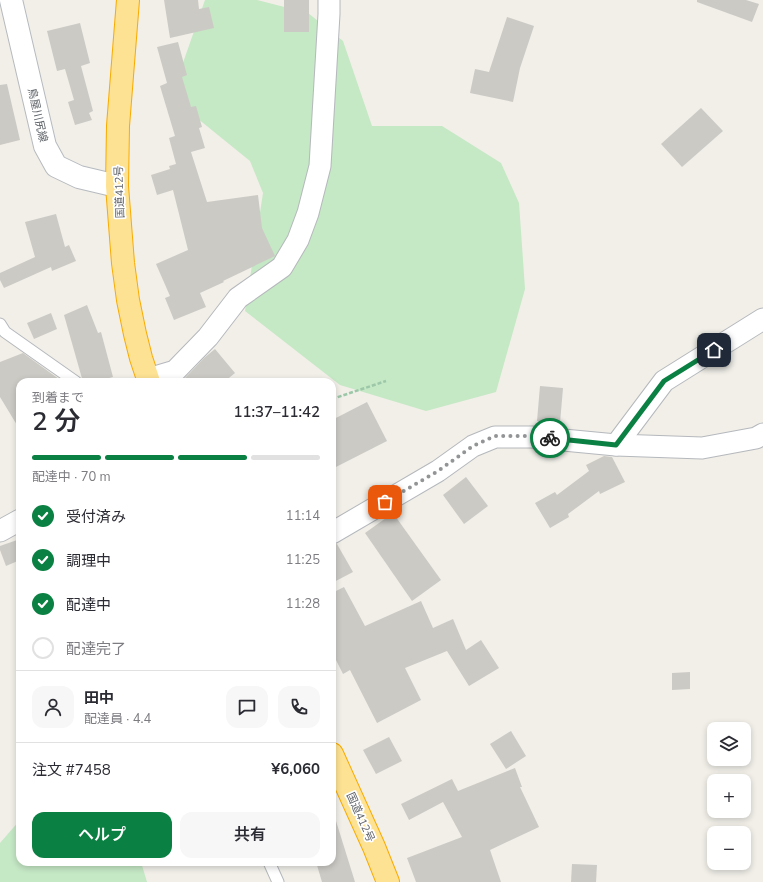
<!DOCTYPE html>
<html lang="ja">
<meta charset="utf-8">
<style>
:root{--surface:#fff;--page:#f7f7f7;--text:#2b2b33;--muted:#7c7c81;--line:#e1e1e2;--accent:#0b8043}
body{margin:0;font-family:"Nunito Sans","Noto Sans JP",sans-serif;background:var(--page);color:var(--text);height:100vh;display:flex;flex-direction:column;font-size:15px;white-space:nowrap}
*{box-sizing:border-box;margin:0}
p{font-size:13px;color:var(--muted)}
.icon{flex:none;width:22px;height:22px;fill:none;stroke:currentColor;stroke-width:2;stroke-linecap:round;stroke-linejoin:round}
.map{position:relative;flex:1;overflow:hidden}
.details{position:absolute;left:16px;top:378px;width:320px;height:488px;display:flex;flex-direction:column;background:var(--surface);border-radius:12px;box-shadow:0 2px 6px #0003}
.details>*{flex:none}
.fabs{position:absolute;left:707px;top:722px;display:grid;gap:8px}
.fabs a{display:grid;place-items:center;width:44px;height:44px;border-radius:8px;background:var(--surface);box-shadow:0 2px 6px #0003;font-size:20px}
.pin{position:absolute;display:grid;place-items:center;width:34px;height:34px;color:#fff;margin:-17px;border-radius:8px;box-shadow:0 2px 6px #0006}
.courier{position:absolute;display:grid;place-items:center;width:40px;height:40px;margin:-20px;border:3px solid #0b8043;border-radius:50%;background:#fff;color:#222;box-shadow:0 1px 5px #0007}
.summary em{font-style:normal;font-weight:600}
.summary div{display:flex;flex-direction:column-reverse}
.summary{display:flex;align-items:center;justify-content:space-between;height:68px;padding:0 16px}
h1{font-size:26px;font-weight:600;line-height:30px}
.bar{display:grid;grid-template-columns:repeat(4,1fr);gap:6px 4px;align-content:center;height:48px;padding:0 16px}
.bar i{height:5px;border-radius:3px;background:var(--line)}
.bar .selected{background:var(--accent)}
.bar p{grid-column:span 4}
.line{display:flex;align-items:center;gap:10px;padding:0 16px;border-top:1px solid var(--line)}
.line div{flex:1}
.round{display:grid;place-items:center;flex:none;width:42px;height:42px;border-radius:12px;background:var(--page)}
ol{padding:0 16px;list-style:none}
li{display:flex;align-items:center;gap:12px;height:44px}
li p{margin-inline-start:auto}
li .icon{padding:4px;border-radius:50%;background:var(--accent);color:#fff;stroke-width:4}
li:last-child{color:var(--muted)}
li i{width:22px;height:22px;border:2px solid var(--line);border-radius:50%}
.cta{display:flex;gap:8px;margin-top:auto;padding:8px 16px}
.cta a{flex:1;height:46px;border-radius:12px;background:var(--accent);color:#fff;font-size:16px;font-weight:600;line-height:46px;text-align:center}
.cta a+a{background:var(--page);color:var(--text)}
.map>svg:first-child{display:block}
.green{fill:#c5e8c5}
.building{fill:#cccac5}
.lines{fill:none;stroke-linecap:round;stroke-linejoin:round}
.lane-casing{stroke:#b5b8bc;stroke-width:13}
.street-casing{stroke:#b5b8bc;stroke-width:23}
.secondary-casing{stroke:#b6babf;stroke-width:24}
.highway-casing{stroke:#f9ab00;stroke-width:24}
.path{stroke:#9cc7a9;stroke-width:2.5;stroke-dasharray:4 2;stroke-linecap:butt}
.lane{stroke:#fff;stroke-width:11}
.street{stroke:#fff;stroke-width:21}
.secondary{stroke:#fff;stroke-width:22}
.highway{stroke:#fde293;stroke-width:22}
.done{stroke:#929495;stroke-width:4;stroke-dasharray:0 7.2}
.route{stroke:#0b8043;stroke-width:5}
.labels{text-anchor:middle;stroke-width:3.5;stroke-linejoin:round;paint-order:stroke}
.street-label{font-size:11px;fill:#5f6368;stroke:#fff}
</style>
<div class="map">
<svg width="763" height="882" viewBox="0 0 763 882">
<rect width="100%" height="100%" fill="#f1efe8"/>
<g class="green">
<path d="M205 0H257L308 13 343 41 372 126H442L501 163 519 203 525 289 496 392 426 411 340 385 245 311 263 193 250 161 171 97Z"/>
<path d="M20 820V862H141L147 882H0V843Z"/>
</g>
<g class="building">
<path d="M164 0H198L199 9 209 7 214 28 170 38Z"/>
<rect x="284" y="0" width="25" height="32"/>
<path d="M697 0H746L759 4 752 22 697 2Z"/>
<path d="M507 17 534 26 520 68 513 102 470 93 475 69 489 72Z"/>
<path d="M80 23 90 63 81 66 93 111 89 113 92 120 75 125 68 102 74 100 65 69 57 71 47 31Z"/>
<path d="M178 42 187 75 182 77 191 107 196 106 202 127 199 128 205 148 191 152 207 202 258 195 262 228 275 256 223 281 224 282 200 293 206 307 174 320 165 298 170 296 156 264 188 250 173 190 157 195 151 175 170 169 169 166 176 164 169 138 175 136 160 86 167 83 157 47Z"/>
<path d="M7 84 20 140 0 145V85Z"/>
<path d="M701 108 723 131 682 167 661 144Z"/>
<path d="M56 214 65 247 69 245 76 261 52 271 51 267 4 288 0 280V273L35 257 25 222Z"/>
<path d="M87 305 98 333 101 332 113 377 94 382H83L64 315Z"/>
<path d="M51 313 57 329 34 339 27 323Z"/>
<path d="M215 349 235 373 224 382H179L184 379 204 358Z"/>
<path d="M23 353 63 382H20V430L0 397V362Z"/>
<path d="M540 386 563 388 560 423 537 421Z"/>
<path d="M367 402 387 441 332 469V420Z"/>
<path d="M604 456 612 457 625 482 600 494 599 491 568 514 569 517 550 528 535 503 555 492 557 495 589 471 586 465Z"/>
<path d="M466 477 488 506 464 524 443 495Z"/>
<path d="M393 513 441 580 412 601 365 533Z"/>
<path d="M20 539V560L6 566 0 550V546Z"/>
<path d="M337 544 353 572 332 583V545Z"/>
<path d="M344 587 365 626 421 601 433 628 453 619 466 650 481 640 499 668 469 686 447 651 405 668 421 700 377 723 350 670 343 674 332 652V593Z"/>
<path d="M690 672V689L672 690V673Z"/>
<path d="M511 731 526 756 506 769 490 744Z"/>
<path d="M389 737 402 761 376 774 363 750Z"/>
<path d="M515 768 522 787H520L539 827 490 850 501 882H416L407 858 462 837 443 802 409 820 401 804 452 779 458 791Z"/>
<path d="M332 821H336L355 882H322L316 862H332Z"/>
<path d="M572 864 597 865 596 882H571Z"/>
</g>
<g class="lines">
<defs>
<g id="lane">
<path d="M0 324 5 332 76 382"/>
<path d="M269 862 278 882"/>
</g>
<g id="street">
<path d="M148 379 175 371 208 337 238 298 282 267 298 240 308 213 320 166 329 14V0"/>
<path d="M616 445 664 381 763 319"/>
<path d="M0 531 20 520"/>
<path d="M332 533 438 471 473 446 495 437H532L616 445 702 448 756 438 763 434"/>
</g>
<path id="secondary" d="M11 0 45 146 56 166 79 177 117 186"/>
<g id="highway">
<path d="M128 0 118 126 117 186 123 263 128 300 135 334 141 358 149 382"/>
<path d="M332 754 374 847 388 882"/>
</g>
</defs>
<use href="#lane" class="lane-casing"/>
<use href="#street" class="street-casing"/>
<use href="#secondary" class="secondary-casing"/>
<use href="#highway" class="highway-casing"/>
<path class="path" d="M332 399 386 381"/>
<use href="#lane" class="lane"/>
<use href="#street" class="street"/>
<use href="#secondary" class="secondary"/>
<use href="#highway" class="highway"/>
</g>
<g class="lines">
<path class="done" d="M385 502 438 471 473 446 495 436H532L550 438"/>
<path class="route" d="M550 438 616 445 664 381 714 350"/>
</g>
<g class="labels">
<g class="street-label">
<text transform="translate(38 115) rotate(77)" y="4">鳥屋川尻線</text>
<text transform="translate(119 192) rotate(-92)" y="4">国道412号</text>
<text transform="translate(361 817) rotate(66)" y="4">国道412号</text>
</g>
</g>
</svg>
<div class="fabs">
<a><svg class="icon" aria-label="layers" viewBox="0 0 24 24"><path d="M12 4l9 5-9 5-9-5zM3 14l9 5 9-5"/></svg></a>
<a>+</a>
<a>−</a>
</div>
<div class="pin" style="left:385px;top:502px;background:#ea580c"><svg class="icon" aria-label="bag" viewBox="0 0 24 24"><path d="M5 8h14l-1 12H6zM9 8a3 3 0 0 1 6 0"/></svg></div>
<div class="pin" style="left:714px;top:350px;background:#1f2937"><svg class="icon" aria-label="home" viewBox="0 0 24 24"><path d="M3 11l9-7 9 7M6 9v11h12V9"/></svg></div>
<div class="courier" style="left:550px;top:438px"><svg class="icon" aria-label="bike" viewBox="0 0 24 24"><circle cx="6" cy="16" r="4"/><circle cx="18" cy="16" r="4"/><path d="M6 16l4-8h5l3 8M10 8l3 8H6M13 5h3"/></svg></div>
<section class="details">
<div class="summary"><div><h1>2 分</h1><p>到着まで</p></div><em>11:37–11:42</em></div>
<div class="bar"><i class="selected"></i><i class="selected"></i><i class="selected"></i><i></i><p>配達中 · 70 m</p></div>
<ol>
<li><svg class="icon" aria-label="check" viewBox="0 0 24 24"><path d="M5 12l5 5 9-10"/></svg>受付済み<p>11:14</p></li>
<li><svg class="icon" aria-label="check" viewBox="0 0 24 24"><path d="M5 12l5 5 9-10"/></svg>調理中<p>11:25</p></li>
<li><svg class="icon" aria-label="check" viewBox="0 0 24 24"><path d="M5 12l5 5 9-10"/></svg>配達中<p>11:28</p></li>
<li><i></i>配達完了</li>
</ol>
<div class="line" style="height:72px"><a class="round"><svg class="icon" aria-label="person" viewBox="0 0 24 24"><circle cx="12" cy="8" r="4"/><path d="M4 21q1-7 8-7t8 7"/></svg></a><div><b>田中</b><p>配達員 · 4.4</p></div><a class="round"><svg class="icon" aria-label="chat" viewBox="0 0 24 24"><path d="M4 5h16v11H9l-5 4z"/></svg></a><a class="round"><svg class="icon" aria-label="phone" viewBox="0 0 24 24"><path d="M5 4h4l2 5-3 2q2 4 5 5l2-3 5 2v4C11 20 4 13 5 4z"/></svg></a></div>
<div class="line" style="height:52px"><div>注文 #7458</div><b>¥6,060</b></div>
<div class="cta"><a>ヘルプ</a><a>共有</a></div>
</section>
</div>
